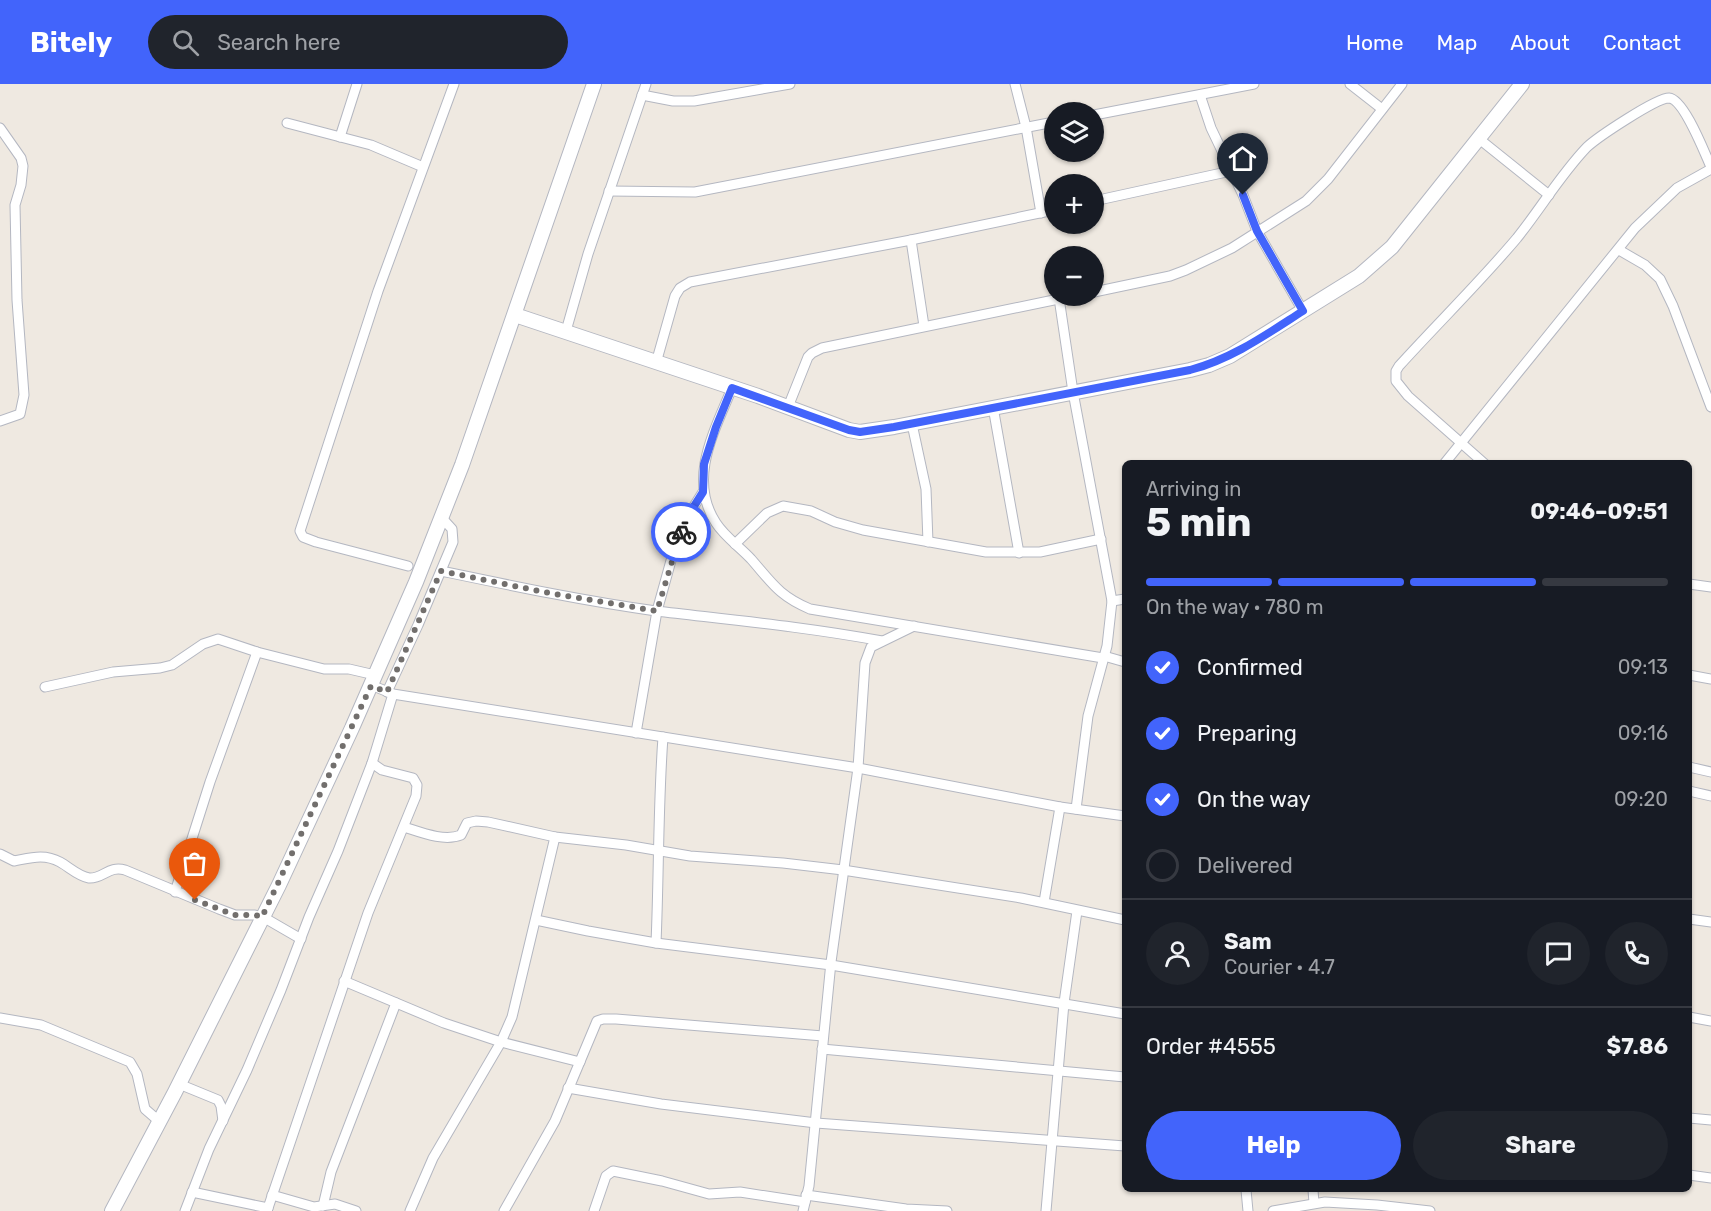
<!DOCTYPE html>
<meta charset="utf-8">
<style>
:root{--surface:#171b24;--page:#20242c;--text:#f1f3f6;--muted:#9ea1a6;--line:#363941;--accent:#4264fb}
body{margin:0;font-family:Rubik,sans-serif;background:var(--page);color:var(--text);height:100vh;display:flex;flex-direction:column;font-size:22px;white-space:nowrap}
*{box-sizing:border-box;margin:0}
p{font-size:20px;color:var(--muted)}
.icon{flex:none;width:33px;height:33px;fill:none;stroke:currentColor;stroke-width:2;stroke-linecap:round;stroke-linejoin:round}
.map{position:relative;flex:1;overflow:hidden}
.drawer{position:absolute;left:1122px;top:376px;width:570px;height:732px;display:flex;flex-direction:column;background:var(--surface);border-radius:9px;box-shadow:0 2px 4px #0004}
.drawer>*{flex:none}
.controls{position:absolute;left:1044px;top:18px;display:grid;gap:12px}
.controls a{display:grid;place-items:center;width:60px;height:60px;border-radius:50%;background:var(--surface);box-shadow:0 2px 4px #0004;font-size:30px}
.pin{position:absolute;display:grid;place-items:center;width:51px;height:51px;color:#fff;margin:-62px -26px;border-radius:50% 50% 50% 0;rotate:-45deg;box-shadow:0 0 6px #0007}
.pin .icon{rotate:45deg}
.courier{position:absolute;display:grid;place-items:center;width:60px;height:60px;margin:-30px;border:4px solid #4264fb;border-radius:50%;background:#fff;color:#222;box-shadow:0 2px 8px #0007}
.head em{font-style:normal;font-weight:700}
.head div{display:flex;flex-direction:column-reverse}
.head{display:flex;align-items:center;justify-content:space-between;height:102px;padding:0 24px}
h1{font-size:39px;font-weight:700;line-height:45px}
.bar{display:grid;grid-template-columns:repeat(4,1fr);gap:9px 6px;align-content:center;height:72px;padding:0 24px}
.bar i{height:8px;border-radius:4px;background:var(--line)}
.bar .selected{background:var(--accent)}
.bar p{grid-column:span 4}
.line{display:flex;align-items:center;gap:15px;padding:0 24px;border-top:2px solid var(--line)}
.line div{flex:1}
.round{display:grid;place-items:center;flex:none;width:63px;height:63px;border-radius:32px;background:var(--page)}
ol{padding:0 24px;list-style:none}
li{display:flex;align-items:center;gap:18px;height:66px}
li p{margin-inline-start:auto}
li .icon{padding:6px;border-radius:50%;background:var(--accent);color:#fff;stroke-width:4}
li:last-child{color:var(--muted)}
li i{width:33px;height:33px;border:3px solid var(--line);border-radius:50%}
.button{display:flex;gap:12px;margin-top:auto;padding:12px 24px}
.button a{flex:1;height:69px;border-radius:36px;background:var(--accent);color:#fff;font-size:24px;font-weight:700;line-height:69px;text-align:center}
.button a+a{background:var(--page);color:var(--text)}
header{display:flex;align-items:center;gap:36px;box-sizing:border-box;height:84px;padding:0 30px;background:var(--accent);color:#fff}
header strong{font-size:28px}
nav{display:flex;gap:33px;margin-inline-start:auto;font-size:21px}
.search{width:420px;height:54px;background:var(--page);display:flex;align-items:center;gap:15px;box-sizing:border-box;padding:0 21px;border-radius:33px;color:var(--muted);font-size:22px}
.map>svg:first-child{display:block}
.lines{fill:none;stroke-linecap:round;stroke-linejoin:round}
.street-casing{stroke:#b4b7c1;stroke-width:11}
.secondary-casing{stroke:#b4b7c1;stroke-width:16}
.street{stroke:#fff;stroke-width:9}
.secondary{stroke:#fff;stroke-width:14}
.done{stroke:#726f6d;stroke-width:6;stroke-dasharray:0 10.8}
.route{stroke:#4264fb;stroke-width:8}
</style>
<header>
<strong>Bitely</strong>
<div class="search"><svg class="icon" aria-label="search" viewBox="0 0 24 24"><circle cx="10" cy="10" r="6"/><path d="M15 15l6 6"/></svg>Search here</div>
<nav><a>Home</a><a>Map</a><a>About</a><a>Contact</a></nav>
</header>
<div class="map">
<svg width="1711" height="1127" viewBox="0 0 1711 1127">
<rect width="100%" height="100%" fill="#efe9e1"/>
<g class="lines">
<defs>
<g id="street">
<path d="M1015 0 1026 43 1041 129"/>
<path d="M1350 0 1382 25"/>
<path d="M642 11 673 17H694L790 0"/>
<path d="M1200 11 1211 44 1243 111 1257 147 1303 227"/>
<path d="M1094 31 1254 0"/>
<path d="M287 39 371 61 423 83"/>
<path d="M0 44 21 74 23 82 21 101 15 121 17 216 24 311 20 330 0 337"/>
<path d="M340 53 357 0"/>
<path d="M1478 54 1549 111"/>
<path d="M609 107 695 108 1054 38"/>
<path d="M1094 117 1231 87"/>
<path d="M911 156 924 242"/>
<path d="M1619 166 1645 181 1660 195 1673 222 1711 323"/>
<path d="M1094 208 1170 192 1186 186 1232 164 1306 117 1328 95 1402 0"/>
<path d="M1059 214 1073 308 1112 517 1107 562 1088 632 1076 725"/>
<path d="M566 247 588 170 646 0"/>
<path d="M656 279 675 212 680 204 690 198 911 156 1054 126"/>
<path d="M732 304C715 346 687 395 716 439 725 453 740 463 751 475 772 499 779 512 810 525L1103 574"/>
<path d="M788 323 808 273 812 269 822 264 1073 212"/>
<path d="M993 323 1019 469"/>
<path d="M912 340 926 405 928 458"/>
<path d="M1444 380 1635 144 1677 104 1711 85"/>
<path d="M1485 380 1408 312 1396 297V287L1399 282C1438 239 1480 198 1517 154 1541 124 1561 90 1587 63 1598 53 1656 14 1669 14 1684 15 1705 70 1711 83"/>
<path d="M735 460 767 429 783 422 811 427 835 438 863 446 986 468H1040L1101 455"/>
<path d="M408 482 316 458 303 453 300 447 378 207 454 0"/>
<path d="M441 487C513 502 584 517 656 527 732 536 807 543 882 557"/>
<path d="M1689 500 1711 503"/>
<path d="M1112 517 1125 515"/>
<path d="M1104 572 1125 578"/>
<path d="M1689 591 1711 595"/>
<path d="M371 601 393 610 858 684 1060 723 1125 732"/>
<path d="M45 603 113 588 160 584 172 581 203 560 218 555 257 568 324 585H349L375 591"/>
<path d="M387 608 418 541 453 458 452 445 441 433"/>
<path d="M636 649 657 527 672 473 686 435 703 408"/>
<path d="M1689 683 1711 688"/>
<path d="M1689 707 1711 712"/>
<path d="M404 743C420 748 444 758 461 751L467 739 476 737 488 738 555 753 626 761 690 772 783 779 843 786 1021 814 1125 836"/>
<path d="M0 770 14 777C30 774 44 769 60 778 69 783 78 792 89 794 103 795 109 781 125 786L219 825 235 831H255L263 833 301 855"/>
<path d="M175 808 210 698 257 568"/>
<path d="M1044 818 1060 723"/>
<path d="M1689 835 1711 838"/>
<path d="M536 836 588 847 656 859 831 881 1125 930"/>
<path d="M656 859C659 790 658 721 663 653"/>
<path d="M344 897 444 939 501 958 580 978"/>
<path d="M1689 933 1711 937"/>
<path d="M0 934 41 941 130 978 137 990 145 1025 160 1038"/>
<path d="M822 965 1125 993"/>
<path d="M179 1000 218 1016 221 1022 223 1037"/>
<path d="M568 1004 661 1020 816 1039 1125 1062"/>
<path d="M1689 1034 1711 1036"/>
<path d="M1689 1091 1711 1094"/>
<path d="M1246 1106 1248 1127"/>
<path d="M1313 1106 1314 1119"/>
<path d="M192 1108 268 1124"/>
<path d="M272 1111 314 1123 335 1120 356 1127"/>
<path d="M806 1111 906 1125 947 1127"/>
<path d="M323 1122 331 1088 396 919"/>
<path d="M185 1127 209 1065 247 986 281 906 309 833 338 767 372 679 393 610"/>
<path d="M267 1127 368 829 416 712 417 701 413 694 382 686 372 679"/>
<path d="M410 1127 433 1074 501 958 512 933 555 753"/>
<path d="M504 1127 555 1037 597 937 603 935H616L823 952"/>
<path d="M594 1127 606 1092 613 1087 662 1097 709 1110 740 1108 805 1118"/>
<path d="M803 1127 809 1102 831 878 858 684 865 579 871 563 914 542"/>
<path d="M1046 1127 1064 919 1077 827"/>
<path d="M1273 1127 1325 1118 1377 1121 1430 1127"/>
</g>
<g id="secondary">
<path d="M515 231 758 312 849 346 860 348 894 343 1190 286 1209 281 1230 272 1359 192 1392 163 1522 0"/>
<path d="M112 1127 175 1008 279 801 352 644 416 498 462 381 594 0"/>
</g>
</defs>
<use href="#street" class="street-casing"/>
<use href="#secondary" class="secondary-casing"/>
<use href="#street" class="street"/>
<use href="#secondary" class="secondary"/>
</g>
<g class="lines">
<path class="done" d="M195 816 235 831H255L262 833 371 602 387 608 441 487 549 509 657 527 681 448"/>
<path class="route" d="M681 448 686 435 703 408 704 380 716 343 732 304 849 346 860 348 894 343 1190 286C1232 275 1267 250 1303 227L1257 147 1243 111"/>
</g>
</svg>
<div class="controls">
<a><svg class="icon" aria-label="layers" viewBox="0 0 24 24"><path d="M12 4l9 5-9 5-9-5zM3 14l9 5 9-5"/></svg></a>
<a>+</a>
<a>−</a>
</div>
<div class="pin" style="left:195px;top:816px;background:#ea580c"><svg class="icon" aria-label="bag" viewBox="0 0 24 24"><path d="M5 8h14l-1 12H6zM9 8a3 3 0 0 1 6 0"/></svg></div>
<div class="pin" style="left:1243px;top:111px;background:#1f2937"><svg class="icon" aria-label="home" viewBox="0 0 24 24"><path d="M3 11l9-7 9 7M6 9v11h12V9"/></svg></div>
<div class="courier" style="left:681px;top:448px"><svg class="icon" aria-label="bike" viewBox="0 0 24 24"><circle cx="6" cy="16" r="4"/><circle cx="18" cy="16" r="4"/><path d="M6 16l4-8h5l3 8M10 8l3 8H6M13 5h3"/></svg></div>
<section class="drawer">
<div class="head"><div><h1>5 min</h1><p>Arriving in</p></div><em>09:46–09:51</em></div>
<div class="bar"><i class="selected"></i><i class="selected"></i><i class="selected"></i><i></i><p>On the way · 780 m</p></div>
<ol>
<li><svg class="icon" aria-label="check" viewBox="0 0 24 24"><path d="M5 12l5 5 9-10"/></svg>Confirmed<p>09:13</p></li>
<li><svg class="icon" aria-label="check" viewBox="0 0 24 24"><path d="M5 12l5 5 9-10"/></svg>Preparing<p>09:16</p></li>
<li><svg class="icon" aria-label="check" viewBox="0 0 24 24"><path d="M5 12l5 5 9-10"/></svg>On the way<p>09:20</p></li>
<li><i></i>Delivered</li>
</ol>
<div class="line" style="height:108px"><a class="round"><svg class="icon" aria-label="person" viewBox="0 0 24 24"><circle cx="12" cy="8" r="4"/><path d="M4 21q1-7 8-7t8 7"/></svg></a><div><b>Sam</b><p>Courier · 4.7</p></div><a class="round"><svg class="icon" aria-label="chat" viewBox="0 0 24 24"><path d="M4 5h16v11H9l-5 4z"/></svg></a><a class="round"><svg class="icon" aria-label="phone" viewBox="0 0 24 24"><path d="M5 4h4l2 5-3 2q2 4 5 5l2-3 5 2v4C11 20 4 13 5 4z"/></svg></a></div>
<div class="line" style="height:78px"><div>Order #4555</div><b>$7.86</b></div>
<div class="button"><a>Help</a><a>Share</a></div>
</section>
</div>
